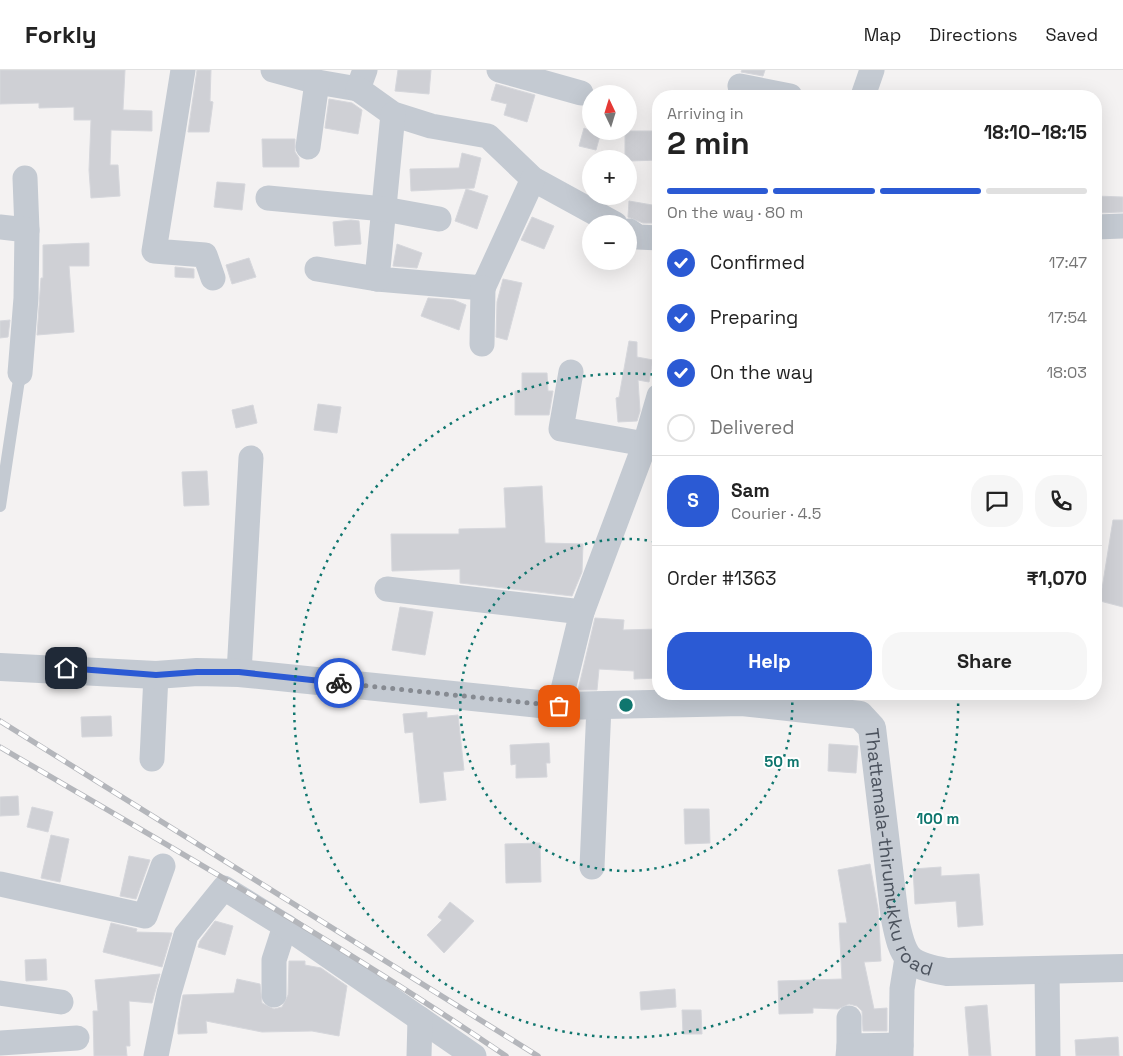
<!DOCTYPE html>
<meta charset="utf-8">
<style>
:root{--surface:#fff;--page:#f6f6f6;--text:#222;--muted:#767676;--line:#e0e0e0;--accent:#2b5ad4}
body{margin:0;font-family:"Space Grotesk",sans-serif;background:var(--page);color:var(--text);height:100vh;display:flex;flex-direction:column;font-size:19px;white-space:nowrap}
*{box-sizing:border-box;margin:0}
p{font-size:16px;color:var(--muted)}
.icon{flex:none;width:28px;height:28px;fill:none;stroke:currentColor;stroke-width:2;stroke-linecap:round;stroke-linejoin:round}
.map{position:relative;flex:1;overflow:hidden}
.details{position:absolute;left:652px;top:20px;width:450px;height:610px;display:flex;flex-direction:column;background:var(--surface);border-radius:20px;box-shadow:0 5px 20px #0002}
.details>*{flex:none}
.needle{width:32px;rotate:356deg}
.fabs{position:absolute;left:582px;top:15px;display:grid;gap:10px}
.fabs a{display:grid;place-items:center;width:55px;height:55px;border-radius:50%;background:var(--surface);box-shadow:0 5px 20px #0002;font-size:25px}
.pin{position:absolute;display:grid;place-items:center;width:42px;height:42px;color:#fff;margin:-21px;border-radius:10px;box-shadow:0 2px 8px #0006}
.courier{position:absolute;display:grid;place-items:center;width:50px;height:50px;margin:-25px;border:4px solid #2b5ad4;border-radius:50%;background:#fff;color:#222;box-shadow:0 1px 6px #0007}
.head em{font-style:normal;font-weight:700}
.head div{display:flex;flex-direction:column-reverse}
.head{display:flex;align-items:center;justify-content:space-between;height:85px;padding:0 15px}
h1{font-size:32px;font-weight:700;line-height:38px}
.bar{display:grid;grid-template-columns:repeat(4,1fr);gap:8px 5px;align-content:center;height:60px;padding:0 15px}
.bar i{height:6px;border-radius:4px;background:var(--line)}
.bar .selected{background:var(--accent)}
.bar p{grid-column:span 4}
.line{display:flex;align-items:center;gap:12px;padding:0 15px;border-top:1px solid var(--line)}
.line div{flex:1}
.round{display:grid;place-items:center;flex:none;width:52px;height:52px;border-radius:20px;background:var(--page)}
ol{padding:0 15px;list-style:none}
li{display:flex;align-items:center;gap:15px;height:55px}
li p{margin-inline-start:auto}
li .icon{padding:5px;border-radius:50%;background:var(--accent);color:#fff;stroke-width:4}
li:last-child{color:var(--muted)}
li i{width:28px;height:28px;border:2px solid var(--line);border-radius:50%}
.button{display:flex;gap:10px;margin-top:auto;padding:10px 15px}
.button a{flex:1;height:58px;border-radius:20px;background:var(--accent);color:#fff;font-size:20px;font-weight:700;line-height:58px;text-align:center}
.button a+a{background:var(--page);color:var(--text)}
header{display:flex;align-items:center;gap:30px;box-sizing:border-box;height:70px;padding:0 25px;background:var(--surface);border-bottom:1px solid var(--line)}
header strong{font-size:24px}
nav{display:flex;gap:28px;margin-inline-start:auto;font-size:18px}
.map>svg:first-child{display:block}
.building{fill:#cfd0d5;stroke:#d6d7dc}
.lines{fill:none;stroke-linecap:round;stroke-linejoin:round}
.service{stroke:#c4cad2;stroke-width:12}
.minor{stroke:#c4cad2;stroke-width:25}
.tertiary{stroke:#c4cad2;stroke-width:28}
.rail-casing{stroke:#b4b6bb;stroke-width:5.5}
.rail{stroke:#fff;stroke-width:4;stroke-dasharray:11;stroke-linecap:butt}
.done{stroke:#868a91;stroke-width:5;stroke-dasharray:0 9}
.route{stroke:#2b5ad4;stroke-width:6}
.ring{fill:none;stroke:#0f766e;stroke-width:2.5;stroke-dasharray:2.5 5}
.labels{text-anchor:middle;stroke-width:4;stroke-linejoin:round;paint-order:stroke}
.street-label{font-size:19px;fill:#4b525d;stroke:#fff}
.centre{fill:#0f766e;stroke:#fff;stroke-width:2.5}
.ring-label{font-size:15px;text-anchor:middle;font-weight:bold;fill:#0f766e;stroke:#fff;stroke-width:4;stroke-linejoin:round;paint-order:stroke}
</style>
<header>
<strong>Forkly</strong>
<nav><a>Map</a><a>Directions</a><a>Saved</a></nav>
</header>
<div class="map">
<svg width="1123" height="986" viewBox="0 0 1123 986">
<rect width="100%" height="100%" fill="#f4f2f2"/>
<g class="building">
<path d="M0 0H125L123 40 152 41V61L111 60 110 95H118L120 126 91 128 89 100 91 50H74V37L39 38V33L0 34Z"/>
<path d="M197 0H211L210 31 213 32 209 62H188Z"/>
<path d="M398 0H431L429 24 395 21Z"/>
<path d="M742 0H765L763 6 741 2Z"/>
<path d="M496 14 535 25 527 52 504 45 507 34 491 30Z"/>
<path d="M329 29 352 33 362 40 358 64 325 58Z"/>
<path d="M584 58 591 61 601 62 596 80 579 76Z"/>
<path d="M625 61H659V90L629 91 625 89Z"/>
<path d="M262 69H295V82L299 88V97H263Z"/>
<path d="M462 83 481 88 474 118 411 121 410 99 459 98Z"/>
<path d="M217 112 245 114 242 140 214 137Z"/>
<path d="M466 119 488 126 477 159 455 151Z"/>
<path d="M1096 126 1123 127V142L1096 143Z"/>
<path d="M629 131 658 136 655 153H643L628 147Z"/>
<path d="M532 147 554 156 544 179 521 170Z"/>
<path d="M351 150 359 151 361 174 335 176 333 152Z"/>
<path d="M89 173V196H69L74 262 37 265 41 208H43V175Z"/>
<path d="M397 174 422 183 417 198 393 196Z"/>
<path d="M249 188 256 207 232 214 226 195Z"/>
<path d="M175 197 194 199V208L175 207Z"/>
<path d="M503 209 522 213 507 270 496 267 497 232Z"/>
<path d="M428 228 454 230 466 235 459 260 421 246Z"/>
<path d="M10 250 8 267 0 268V251Z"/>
<path d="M629 271 637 272V287L653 290 649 312 638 310 640 341 637 351 618 352 616 328 619 327Z"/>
<path d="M522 303H547L548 321H553L549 345H515V321H522Z"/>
<path d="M318 334 341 337 337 363 314 360Z"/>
<path d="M253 335 257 353 236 358 232 340Z"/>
<path d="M207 401 209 435 184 436 182 402Z"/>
<path d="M542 416 545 473 583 474 582 502 572 526 460 513V499L392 501 391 464H459V459L506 458 504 418Z"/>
<path d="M1113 450H1123V537L1100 531Z"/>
<path d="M400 537 433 542 425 585 392 580Z"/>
<path d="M595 548 624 550 623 560 659 559V608L634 609V601L599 599 597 620H578Z"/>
<path d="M427 642V648L458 645 464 700 443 702 446 730 420 733 413 662 405 663 403 644Z"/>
<path d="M111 646 112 666 82 667 81 647Z"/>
<path d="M549 673 550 693H546L547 707 516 708V694L511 695 510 675Z"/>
<path d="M829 674 858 676 856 703 828 701Z"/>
<path d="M18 726 19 745 0 746V727Z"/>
<path d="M32 737 53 742 48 762 27 757Z"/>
<path d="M684 739H709L710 773 685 774Z"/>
<path d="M51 765 69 769 60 812 41 808Z"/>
<path d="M540 773 541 812 506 813 505 774Z"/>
<path d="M129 786 150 790 136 829 120 826Z"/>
<path d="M870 794 878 839 881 891 864 892 874 939 887 938V961H863L862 941 857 936 849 934 838 939 813 938V943L779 944 778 911 842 909 839 853H847L838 800Z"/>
<path d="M941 797V806L979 804 983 855 958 857 956 831 915 834 913 799Z"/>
<path d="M450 832 474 851 444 883 427 865 442 850 438 847Z"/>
<path d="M215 851 233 856 225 885 198 877 200 871Z"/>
<path d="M111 853 137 859 136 862 172 863 162 897 103 882Z"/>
<path d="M46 889 47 910 26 911 25 890Z"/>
<path d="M289 891H305V895L321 898 347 916 339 966 312 961 262 962 206 951 207 963 178 964V953L183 925 234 923 237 909 260 914 262 933 274 939 282 937 288 925Z"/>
<path d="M160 904 152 933 129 931 130 976H126L127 986H94L93 941H98L95 910Z"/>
<path d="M675 919 676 937 641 940 640 922Z"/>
<path d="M987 935 991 986H969L965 937Z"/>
<path d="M682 940H701L702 964H683Z"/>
<path d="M1118 967 1119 986H1076L1075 970Z"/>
</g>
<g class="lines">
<path class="service" d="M0 436 20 303"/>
<g class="minor">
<path d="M183 0 154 181 205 185 213 208"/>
<path d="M273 0 317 12 358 19 365 0"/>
<path d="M499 0 581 23"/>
<path d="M740 16 790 26"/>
<path d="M358 19 393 44 431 56 488 66 533 109 615 154"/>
<path d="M863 26 872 0"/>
<path d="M393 44 377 209 483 218 533 109"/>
<path d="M308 77 317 12"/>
<path d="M25 108 27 160"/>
<path d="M268 128 384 139 439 149"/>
<path d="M0 157 27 160 26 228 20 303"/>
<path d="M1096 157 1123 156"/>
<path d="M629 161 638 167 659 168"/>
<path d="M317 199 377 209"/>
<path d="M482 274 483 218"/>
<path d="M571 302 561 359 645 374"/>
<path d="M387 519 582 542"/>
<path d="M239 603 251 388"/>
<path d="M559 636 582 542 645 374 659 326"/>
<path d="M152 689 156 605"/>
<path d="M592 797 599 636"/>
<path d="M0 814 145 846 163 796"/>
<path d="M1047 900 1048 986"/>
<path d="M0 923 61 932"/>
<path d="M274 925V890L285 856"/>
<path d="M849 948V976"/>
<path d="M0 973 77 968"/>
<path d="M156 986 169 923 186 865 224 818 285 856 474 986"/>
<path d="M419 986 420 949"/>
<path d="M848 986 849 976 901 975"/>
<path d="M901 986 902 919 907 888"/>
</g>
<path class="tertiary" id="s1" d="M0 597 156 605 197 602 239 603 559 636 742 632 860 645 872 658 895 849C903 889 907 895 947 902L1123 898"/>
<defs>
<g id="rail">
<path d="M0 651 538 986"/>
<path d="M0 677C170 777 343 875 506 986"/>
</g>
</defs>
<use href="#rail" class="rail-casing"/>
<use href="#rail" class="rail"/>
</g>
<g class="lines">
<path class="done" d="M339 613 559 636"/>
<path class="route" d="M66 598 156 605 197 602H239L339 613"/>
</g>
<g class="ring">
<path d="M792 625A166 166 0 1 1 658 472"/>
<path d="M958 626A332 332 0 1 1 658 305"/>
</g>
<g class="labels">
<g class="street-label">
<text dy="7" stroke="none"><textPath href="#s1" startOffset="1011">Thattamala-thirumukku road</textPath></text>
</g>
</g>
<circle cx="626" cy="635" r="8" class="centre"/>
<g class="ring-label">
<text x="782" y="697">50 m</text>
<text x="938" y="754">100 m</text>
</g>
</svg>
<div class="fabs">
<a><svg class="needle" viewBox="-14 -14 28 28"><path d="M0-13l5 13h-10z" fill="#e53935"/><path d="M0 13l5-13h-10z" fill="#767676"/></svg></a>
<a>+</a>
<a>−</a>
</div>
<div class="pin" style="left:559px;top:636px;background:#ea580c"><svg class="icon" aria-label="bag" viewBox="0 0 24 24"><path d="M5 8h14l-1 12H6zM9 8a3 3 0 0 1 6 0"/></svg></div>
<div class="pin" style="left:66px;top:598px;background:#1f2937"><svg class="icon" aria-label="home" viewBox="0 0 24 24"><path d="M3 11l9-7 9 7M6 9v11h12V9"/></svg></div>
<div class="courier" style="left:339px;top:613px"><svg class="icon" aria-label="bike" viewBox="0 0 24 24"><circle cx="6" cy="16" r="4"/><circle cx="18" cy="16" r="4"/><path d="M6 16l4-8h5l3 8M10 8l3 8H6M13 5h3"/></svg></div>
<section class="details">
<div class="head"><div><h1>2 min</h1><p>Arriving in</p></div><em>18:10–18:15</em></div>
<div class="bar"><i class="selected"></i><i class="selected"></i><i class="selected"></i><i></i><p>On the way · 80 m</p></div>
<ol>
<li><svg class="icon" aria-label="check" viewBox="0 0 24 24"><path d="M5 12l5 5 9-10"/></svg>Confirmed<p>17:47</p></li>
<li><svg class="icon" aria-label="check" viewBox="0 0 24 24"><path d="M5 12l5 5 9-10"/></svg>Preparing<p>17:54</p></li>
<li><svg class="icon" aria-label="check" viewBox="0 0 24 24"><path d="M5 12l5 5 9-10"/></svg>On the way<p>18:03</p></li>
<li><i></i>Delivered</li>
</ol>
<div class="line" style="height:90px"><b class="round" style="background:var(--accent);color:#fff">S</b><div><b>Sam</b><p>Courier · 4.5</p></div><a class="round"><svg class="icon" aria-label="chat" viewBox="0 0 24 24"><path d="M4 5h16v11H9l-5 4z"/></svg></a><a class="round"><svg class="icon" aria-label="phone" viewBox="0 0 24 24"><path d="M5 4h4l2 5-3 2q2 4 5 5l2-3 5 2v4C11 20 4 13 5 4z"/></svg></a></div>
<div class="line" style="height:65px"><div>Order #1363</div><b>₹1,070</b></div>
<div class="button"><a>Help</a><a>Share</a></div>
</section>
</div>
